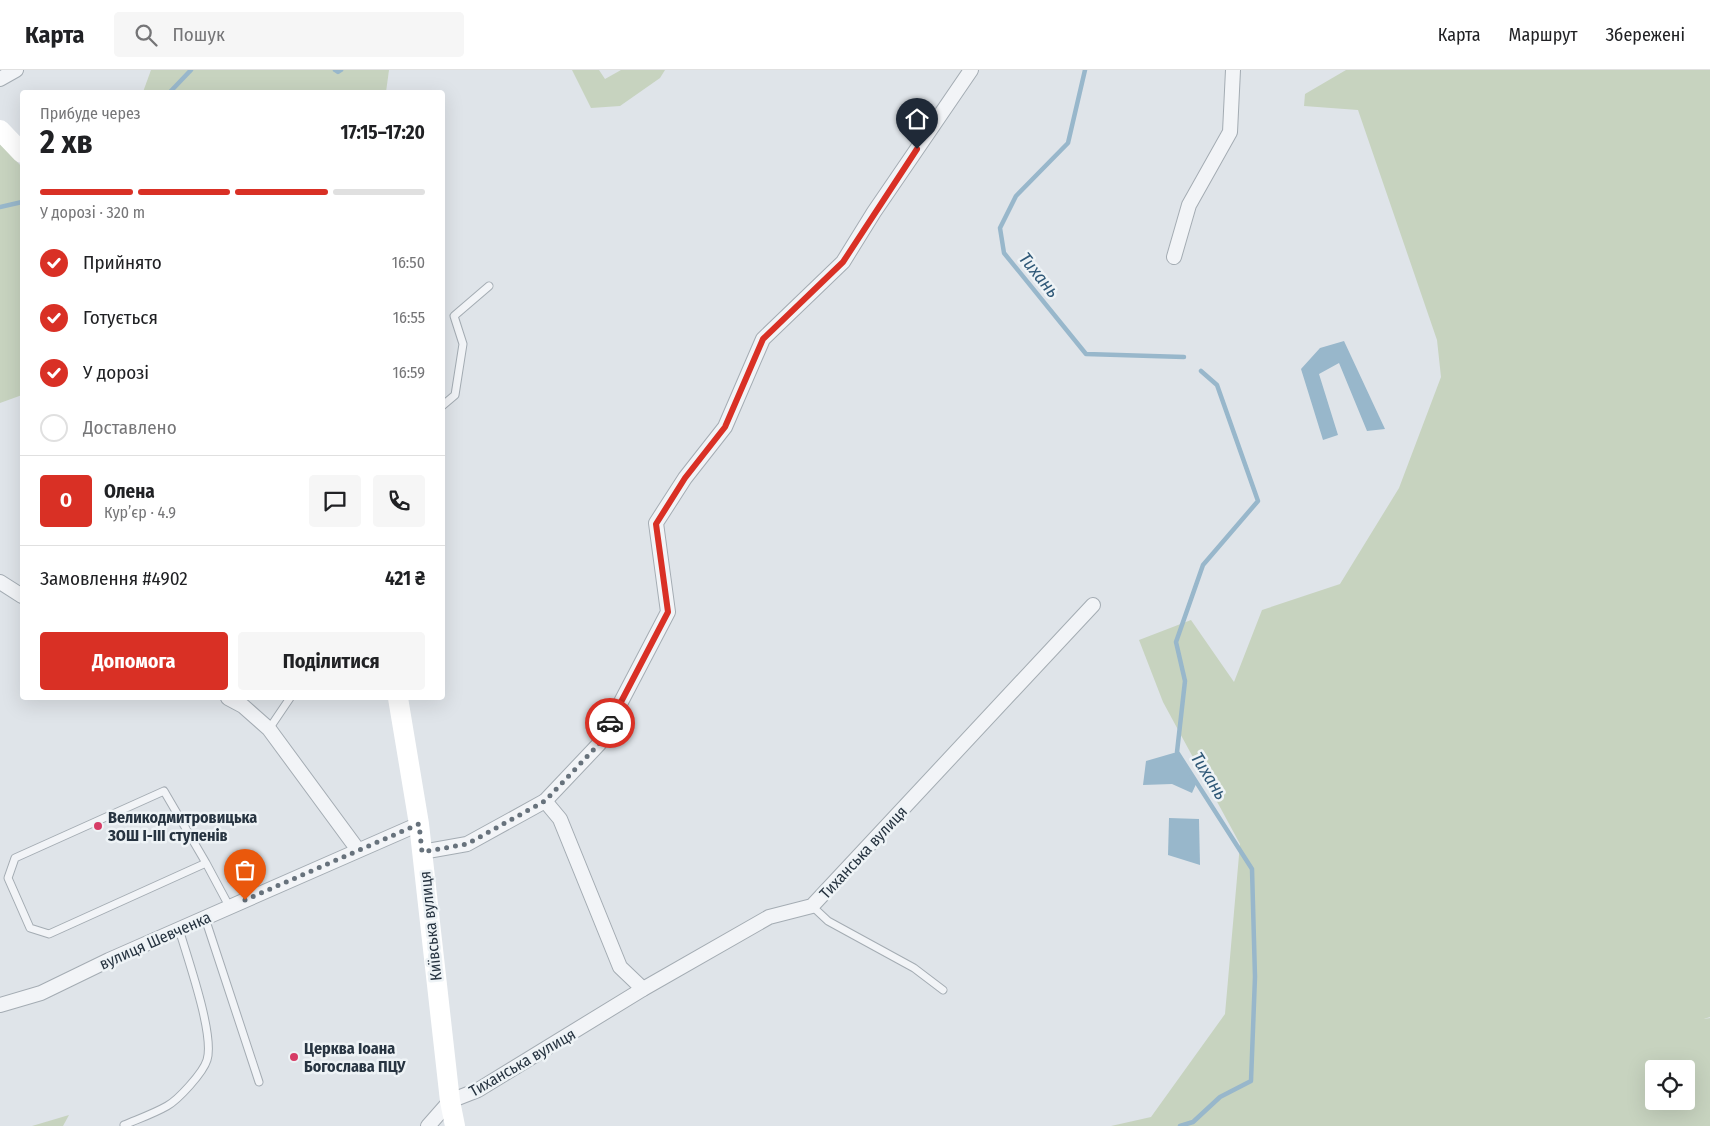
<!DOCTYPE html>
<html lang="uk">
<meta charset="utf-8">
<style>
:root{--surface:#fff;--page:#f6f6f6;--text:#202124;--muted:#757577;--line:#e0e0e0;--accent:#d93025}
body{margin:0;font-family:"Fira Sans Condensed",sans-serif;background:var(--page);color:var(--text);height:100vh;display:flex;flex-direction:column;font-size:19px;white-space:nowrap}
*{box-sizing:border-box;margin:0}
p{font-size:16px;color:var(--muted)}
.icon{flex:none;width:28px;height:28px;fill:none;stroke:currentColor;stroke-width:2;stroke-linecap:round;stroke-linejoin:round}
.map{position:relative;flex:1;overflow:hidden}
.side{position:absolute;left:20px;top:20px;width:425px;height:610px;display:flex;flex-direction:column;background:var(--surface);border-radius:5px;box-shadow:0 5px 20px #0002}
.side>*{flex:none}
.fabs{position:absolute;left:1645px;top:990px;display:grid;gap:10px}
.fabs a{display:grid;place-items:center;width:50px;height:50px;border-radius:5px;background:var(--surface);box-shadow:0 5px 20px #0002;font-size:25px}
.pin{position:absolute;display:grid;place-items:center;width:42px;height:42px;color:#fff;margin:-51px -21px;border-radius:50% 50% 50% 0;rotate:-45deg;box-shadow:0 0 5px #0007}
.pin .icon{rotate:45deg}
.courier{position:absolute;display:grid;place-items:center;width:50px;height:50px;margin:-25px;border:4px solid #d93025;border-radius:50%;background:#fff;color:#222;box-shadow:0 1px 6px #0007}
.summary em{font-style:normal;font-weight:700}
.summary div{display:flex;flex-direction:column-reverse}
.summary{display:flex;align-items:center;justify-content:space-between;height:85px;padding:0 20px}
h1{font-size:32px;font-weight:700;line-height:38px}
.bar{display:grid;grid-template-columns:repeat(4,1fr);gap:8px 5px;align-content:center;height:60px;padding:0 20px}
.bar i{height:6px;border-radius:4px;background:var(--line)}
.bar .selected{background:var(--accent)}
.bar p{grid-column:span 4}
.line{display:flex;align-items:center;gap:12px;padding:0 20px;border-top:1px solid var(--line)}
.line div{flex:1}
.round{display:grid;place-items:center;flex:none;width:52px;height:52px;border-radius:5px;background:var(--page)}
ol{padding:0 20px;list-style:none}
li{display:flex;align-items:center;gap:15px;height:55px}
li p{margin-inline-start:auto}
li .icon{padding:5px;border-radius:50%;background:var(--accent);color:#fff;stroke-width:4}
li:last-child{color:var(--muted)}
li i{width:28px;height:28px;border:2px solid var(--line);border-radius:50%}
.button{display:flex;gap:10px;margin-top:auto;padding:10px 20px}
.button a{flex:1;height:58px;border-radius:5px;background:var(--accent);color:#fff;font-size:20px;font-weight:700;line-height:58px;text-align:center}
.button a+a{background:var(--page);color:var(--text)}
header{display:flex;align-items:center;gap:30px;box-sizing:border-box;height:70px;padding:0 25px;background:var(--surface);border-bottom:1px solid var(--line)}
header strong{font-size:24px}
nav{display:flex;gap:28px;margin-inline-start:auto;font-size:18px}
.search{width:350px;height:45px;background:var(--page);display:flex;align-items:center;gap:12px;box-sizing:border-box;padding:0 18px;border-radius:5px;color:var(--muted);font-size:19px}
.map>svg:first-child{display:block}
.green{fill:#c7d3bf;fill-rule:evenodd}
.water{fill:#98b7cb}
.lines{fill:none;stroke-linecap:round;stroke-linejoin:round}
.stream{stroke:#98b7cb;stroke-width:4.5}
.service-casing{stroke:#a4acb3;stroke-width:9}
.minor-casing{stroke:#a4acb3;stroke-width:16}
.service{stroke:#f2f4f7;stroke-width:7}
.minor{stroke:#f2f4f7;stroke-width:14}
.secondary{stroke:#fff;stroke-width:20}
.done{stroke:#67727c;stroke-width:5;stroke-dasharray:0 9}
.route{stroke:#d93025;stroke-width:6}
.poi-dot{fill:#d63c66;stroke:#eef3f6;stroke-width:2}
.labels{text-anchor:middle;stroke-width:5;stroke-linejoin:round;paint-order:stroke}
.poi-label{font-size:16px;font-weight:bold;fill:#273441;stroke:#eef3f6;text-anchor:start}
.street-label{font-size:16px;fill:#273441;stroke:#eef3f6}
.water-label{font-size:18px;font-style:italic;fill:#2f5877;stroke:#eef3f6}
</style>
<header>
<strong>Карта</strong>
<div class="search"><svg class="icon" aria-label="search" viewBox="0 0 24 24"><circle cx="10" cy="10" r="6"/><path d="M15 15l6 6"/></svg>Пошук</div>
<nav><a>Карта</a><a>Маршрут</a><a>Збережені</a></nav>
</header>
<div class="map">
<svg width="1710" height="1056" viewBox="0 0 1710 1056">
<rect width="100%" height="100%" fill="#dfe4e9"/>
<g class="green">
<path d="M151 0H389L386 22H143Z"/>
<path d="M572 0H599L605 9 621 0H665L660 8 620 36 591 38Z"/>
<path d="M1346 0H1710V947L1704 949 1710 948V1056H1111L1151 1047 1225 944 1240 774 1163 632 1139 570 1191 550 1234 612 1262 540 1340 514 1399 418 1441 307 1437 270 1358 40 1304 36 1305 24ZM1654 999H1686V1031H1654Z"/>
<path d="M0 74 22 97V325L0 333Z"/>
<path d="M69 1045 63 1056H32Z"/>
</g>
<g class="water">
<path d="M1344 271 1385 359 1367 361 1339 293 1319 304 1338 365 1323 370 1301 299 1320 278Z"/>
<path d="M1177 682 1197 712 1192 723 1172 714 1143 715 1146 691Z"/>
<path d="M1169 748 1199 749 1200 795 1168 785Z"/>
</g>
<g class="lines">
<g class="stream">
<path d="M335 0 338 2 341 0"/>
<path d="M1085 0 1068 73 1016 126 1000 158 1004 183 1086 284 1184 287"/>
<path d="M170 22 191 0"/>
<path d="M0 137 22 132"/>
<path d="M1180 1056 1193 1052 1220 1027 1251 1011 1255 907 1252 799 1177 682 1185 611 1176 572 1203 495 1258 431 1217 315 1201 301"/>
</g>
<defs>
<g id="service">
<path d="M442 336 455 325 463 274 454 246 489 216"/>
<path d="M269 659 290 628"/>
<path d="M206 793 49 864 30 858 8 808 15 788 164 721 206 793 229 836"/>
<path d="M812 836 828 851 914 898 943 920"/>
<path d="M205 848 259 1012"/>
<path d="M124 1055C138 1049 153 1044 167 1036 178 1030 203 1003 207 990 215 965 187 887 179 859"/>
</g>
<g id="minor">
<path d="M0 9 16 0"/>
<path d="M1174 187 1189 135 1230 62 1233 0"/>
<path d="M0 512 22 526"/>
<path d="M228 628 243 636 269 659 358 780"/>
<path d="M545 731 560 749 620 897 643 919"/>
<path d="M422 782 467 774 545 731 599 674 668 542 656 453 685 408 725 357 763 269 843 192 874 142 971 0"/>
<path d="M0 935 41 923 109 890 419 754"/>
<path d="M428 1056 450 1031 478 1020 643 919 769 847 812 836 1093 535"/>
</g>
</defs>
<use href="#service" class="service-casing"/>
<use href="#minor" class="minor-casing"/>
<use href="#service" class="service"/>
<use href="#minor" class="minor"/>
<g class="secondary">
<path d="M0 60 22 83"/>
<path d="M398 628 419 754 450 1031 455 1056"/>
</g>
</g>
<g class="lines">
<path class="done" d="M245 830 419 754 422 782 467 774 545 731 599 674 610 653"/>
<path class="route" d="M610 653 668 542 656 454 685 408 725 357 763 269 843 192 917 79"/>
</g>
<g class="poi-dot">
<circle cx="98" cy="756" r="5"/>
<circle cx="294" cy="987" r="5"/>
</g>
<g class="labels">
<g class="poi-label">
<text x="108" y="753">Великодмитровицька<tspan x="108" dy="18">ЗОШ І-ІІІ ступенів</tspan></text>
<text x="304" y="984">Церква Іоана<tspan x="304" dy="18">Богослава ПЦУ</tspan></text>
</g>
<g class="street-label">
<text transform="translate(863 782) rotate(-47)" y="6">Тиханська вулиця</text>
<text transform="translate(430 856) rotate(-96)" y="6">Київська вулиця</text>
<text transform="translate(155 870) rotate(-24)" y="6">вулиця Шевченка</text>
<text transform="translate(522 992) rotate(-30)" y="6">Тиханська вулиця</text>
</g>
<g class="water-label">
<text transform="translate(1039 205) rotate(51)" y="6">Тихань</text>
<text transform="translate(1209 706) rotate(58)" y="6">Тихань</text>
</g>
</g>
</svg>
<div class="fabs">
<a><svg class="icon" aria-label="locate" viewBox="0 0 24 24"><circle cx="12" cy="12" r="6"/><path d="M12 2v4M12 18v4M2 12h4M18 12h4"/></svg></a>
</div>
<div class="pin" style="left:245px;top:830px;background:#ea580c"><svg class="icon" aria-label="bag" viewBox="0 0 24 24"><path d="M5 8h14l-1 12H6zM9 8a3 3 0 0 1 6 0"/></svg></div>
<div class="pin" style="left:917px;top:79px;background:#1f2937"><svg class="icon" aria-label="home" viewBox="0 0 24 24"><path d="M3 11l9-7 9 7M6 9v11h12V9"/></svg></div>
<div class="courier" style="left:610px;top:653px"><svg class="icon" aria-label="car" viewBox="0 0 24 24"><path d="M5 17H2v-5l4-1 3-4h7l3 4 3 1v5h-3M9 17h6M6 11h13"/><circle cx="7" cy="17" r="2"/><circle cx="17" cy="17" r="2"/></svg></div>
<section class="side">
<div class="summary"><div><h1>2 хв</h1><p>Прибуде через</p></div><em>17:15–17:20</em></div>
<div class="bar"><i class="selected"></i><i class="selected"></i><i class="selected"></i><i></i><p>У дорозі · 320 m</p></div>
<ol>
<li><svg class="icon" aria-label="check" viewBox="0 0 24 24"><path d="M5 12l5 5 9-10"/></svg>Прийнято<p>16:50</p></li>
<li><svg class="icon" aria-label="check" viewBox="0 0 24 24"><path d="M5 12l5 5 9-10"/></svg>Готується<p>16:55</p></li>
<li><svg class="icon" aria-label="check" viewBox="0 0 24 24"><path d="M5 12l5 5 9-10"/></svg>У дорозі<p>16:59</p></li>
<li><i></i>Доставлено</li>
</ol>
<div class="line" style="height:90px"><b class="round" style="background:var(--accent);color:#fff">О</b><div><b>Олена</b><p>Кур’єр · 4.9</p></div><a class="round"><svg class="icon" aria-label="chat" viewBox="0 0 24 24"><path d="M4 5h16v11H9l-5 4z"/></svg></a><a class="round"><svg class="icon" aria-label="phone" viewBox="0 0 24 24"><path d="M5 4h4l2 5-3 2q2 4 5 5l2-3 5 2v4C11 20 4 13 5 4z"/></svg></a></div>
<div class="line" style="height:65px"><div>Замовлення #4902</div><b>421 ₴</b></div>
<div class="button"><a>Допомога</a><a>Поділитися</a></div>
</section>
</div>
